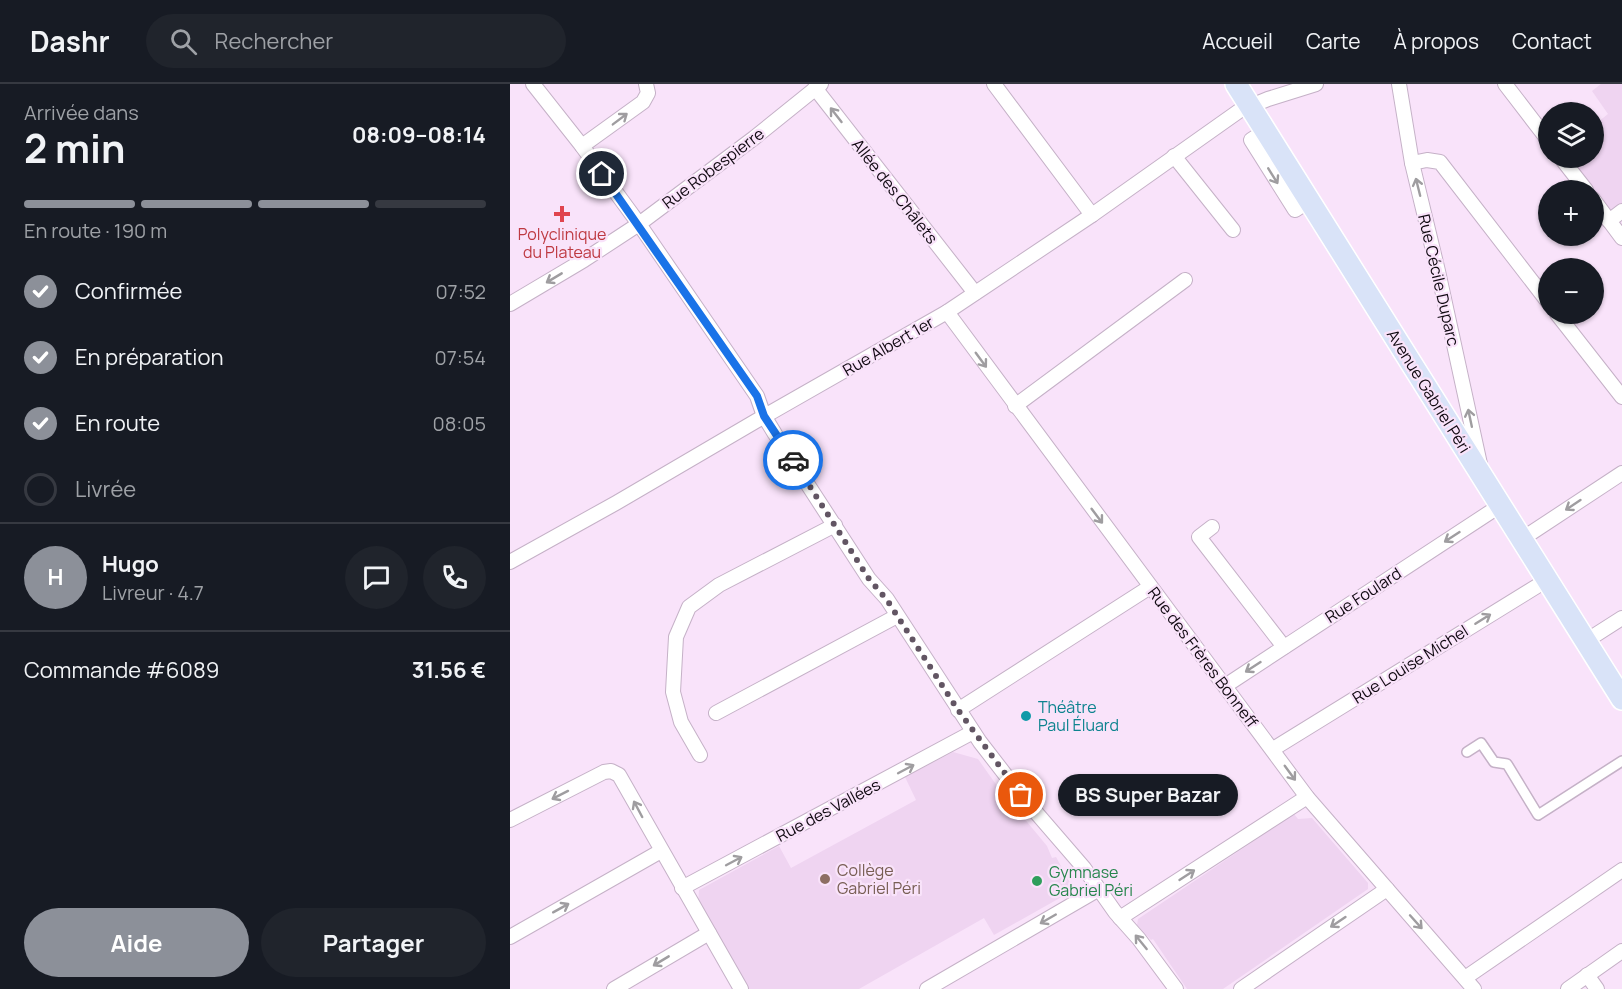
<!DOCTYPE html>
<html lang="fr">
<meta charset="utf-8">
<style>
:root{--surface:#171b24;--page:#20242c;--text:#f1f3f6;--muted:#9ea1a6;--line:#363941;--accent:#8c9099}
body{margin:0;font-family:Manrope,sans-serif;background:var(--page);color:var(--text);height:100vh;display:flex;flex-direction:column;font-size:22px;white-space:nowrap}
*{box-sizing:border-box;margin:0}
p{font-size:20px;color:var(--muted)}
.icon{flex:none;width:33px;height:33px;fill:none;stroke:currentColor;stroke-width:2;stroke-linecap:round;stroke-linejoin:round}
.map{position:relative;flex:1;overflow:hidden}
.details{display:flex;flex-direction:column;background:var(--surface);width:510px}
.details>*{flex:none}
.controls{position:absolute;left:1028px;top:18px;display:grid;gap:12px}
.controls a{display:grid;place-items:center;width:66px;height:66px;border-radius:50%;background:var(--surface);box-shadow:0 2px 4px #0004;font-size:30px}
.pin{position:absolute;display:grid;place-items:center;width:51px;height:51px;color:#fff;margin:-26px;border:3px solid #fff;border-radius:50%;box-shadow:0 2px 6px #0007}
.courier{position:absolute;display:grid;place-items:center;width:60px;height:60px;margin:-30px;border:4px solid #1a73e8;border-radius:50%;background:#fff;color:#222;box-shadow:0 2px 8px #0007}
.bubble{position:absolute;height:42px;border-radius:21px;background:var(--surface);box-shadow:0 2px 4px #0004;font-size:20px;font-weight:700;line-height:42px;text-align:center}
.headline em{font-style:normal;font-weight:700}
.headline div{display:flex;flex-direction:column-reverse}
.headline{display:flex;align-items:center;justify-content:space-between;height:102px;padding:0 24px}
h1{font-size:39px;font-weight:700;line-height:45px}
.bar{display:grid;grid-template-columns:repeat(4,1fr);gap:9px 6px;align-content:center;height:72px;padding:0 24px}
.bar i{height:8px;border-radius:4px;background:var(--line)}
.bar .current{background:var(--accent)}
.bar p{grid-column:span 4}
.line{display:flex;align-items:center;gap:15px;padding:0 24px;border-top:2px solid var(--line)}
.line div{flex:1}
.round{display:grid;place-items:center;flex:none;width:63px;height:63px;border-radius:32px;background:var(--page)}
ol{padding:0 24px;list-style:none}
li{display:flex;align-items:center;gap:18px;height:66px}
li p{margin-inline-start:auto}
li .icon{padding:6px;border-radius:50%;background:var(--accent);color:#fff;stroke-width:4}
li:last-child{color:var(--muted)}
li i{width:33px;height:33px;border:3px solid var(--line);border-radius:50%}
.button{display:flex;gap:12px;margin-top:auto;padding:12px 24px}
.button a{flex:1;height:69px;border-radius:36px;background:var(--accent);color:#fff;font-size:24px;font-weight:700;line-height:69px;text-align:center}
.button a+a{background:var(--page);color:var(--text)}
header{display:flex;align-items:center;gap:36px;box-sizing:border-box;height:84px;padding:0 30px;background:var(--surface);border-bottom:2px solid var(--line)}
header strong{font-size:28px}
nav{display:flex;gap:33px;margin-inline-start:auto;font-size:21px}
.search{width:420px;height:54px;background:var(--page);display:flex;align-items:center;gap:15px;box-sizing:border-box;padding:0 21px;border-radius:33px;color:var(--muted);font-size:22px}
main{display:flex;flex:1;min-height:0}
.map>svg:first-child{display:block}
.built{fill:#efd4f1}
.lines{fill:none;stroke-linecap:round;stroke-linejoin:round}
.pedestrian-casing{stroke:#c5b1c7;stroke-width:12}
.minor-casing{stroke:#c5b1c7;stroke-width:16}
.primary-casing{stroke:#fff;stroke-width:24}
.pedestrian{stroke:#fff;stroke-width:9}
.minor{stroke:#fff;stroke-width:14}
.primary{stroke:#d9e3f8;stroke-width:21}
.oneway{stroke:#9f9da0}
.done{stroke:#625563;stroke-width:6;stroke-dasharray:0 10.8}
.route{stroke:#1a73e8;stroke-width:8}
.health-dot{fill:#e0444e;stroke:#f9e3fa;stroke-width:2}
.culture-dot{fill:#0f9aa8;stroke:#f9e3fa;stroke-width:2}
.education-dot{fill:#8d6e63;stroke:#f9e3fa;stroke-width:2}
.leisure-dot{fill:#2e9e5b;stroke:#f9e3fa;stroke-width:2}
.labels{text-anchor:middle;stroke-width:4.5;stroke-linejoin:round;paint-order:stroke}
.street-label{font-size:16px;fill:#100911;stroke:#f9e3fa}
.health-label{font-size:16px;fill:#be3a42;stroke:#f9e3fa}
.culture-label{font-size:16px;fill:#0d838f;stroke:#f9e3fa;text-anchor:start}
.education-label{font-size:16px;fill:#785e54;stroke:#f9e3fa;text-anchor:start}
.leisure-label{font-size:16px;fill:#27864d;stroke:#f9e3fa;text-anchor:start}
</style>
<header>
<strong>Dashr</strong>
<div class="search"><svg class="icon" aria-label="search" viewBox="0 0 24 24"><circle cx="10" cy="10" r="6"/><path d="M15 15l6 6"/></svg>Rechercher</div>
<nav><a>Accueil</a><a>Carte</a><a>À propos</a><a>Contact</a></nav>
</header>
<main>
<section class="details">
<div class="headline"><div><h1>2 min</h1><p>Arrivée dans</p></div><em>08:09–08:14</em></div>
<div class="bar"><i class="current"></i><i class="current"></i><i class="current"></i><i></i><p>En route · 190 m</p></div>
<ol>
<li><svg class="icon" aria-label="check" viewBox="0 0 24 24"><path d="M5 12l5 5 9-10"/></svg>Confirmée<p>07:52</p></li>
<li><svg class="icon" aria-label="check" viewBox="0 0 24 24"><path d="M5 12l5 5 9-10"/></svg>En préparation<p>07:54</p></li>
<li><svg class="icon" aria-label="check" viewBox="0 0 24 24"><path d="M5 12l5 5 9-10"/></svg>En route<p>08:05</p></li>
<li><i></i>Livrée</li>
</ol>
<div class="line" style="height:108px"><b class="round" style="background:var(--accent);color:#fff">H</b><div><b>Hugo</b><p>Livreur · 4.7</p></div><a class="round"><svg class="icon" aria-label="chat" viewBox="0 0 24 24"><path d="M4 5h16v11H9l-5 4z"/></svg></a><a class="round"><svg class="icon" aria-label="phone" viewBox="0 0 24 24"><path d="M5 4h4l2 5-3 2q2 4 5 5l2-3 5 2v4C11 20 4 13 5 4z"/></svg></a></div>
<div class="line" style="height:78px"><div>Commande #6089</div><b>31.56 €</b></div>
<div class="button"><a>Aide</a><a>Partager</a></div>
</section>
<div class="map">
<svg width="1112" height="905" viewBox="0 0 1112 905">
<rect width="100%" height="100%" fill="#f9e3fa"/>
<g class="built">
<path d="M1091 0H1112V120L1099 130 1079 98 1060 74H1083V42L1098 30 1082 7Z"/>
<path d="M443 668 468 675 485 699 537 762 542 774 546 773 564 806 484 851 474 834 349 905H238L188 819 189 806 269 762 281 784 406 716 395 693Z"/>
<path d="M784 730 788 735 802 734 858 799V805L713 905H677L643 855 641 856 627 841 628 835Z"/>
</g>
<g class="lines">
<defs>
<path id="pedestrian" d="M957 668 971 659 984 678 997 680 1028 731 1112 677"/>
<g id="minor">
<path d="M23 0 72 62 129 140 247 312 254 332 265 350 359 495 377 515 470 658 511 711 574 784 605 828 629 855 666 905"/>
<path d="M484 0 582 131"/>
<path d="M889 0 902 79 928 187 970 380"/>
<path d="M995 0 1038 56"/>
<path d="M305 4 465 209"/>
<path d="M755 47 741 56 785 126 799 117"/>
<path d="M72 62 133 18 138 9 136 0"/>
<path d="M664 72 723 146"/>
<path d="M1051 74 1076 106"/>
<path d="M902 79 917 76 930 78 1038 218"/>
<path d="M1083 115 1112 154"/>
<path d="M1099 137 1112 127"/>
<path d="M0 220 74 176 129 140 244 54 311 0"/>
<path d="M437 228 797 713 964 905"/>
<path d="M1047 230 1112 313"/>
<path d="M505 322 675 196"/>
<path d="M702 443 689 453 774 563"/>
<path d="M1012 455 1112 389"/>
<path d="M0 478 106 419 246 337 437 228 582 131 729 27 758 15 806 0"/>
<path d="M1076 557 1112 534"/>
<path d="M715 602 991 421"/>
<path d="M448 626 640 503"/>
<path d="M206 629 387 532"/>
<path d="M763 665 1037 496"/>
<path d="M190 671 171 638 163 608 166 553 179 523 209 501 325 441"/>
<path d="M0 736 94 688 101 687 109 691 231 905"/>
<path d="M172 804 463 648"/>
<path d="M610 834 797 713"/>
<path d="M0 853 151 767"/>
<path d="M1077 891 1087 905"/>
<path d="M955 894 1112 786"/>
<path d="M104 905 199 849"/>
<path d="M417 905 589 805"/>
<path d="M731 905 877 805"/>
<path d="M1058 905 1112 867"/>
</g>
<path id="primary" d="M726 0 1112 615"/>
</defs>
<use href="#pedestrian" class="pedestrian-casing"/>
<use href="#minor" class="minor-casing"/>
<use href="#primary" class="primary-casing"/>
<use href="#pedestrian" class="pedestrian"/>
<use href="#minor" class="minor"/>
<use href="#primary" class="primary"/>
</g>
<defs><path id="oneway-shaft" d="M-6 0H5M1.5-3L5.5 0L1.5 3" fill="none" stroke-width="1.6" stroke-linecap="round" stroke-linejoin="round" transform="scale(1.5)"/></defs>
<g class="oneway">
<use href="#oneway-shaft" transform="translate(326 31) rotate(-128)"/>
<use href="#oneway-shaft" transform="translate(110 35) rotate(-37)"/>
<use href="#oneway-shaft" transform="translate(763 92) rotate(58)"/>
<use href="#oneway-shaft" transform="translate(908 103) rotate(-104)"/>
<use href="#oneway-shaft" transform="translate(44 194) rotate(149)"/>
<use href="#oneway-shaft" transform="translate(471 276) rotate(54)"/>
<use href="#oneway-shaft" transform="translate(960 334) rotate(-102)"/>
<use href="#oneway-shaft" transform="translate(1063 421) rotate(146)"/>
<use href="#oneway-shaft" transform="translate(587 432) rotate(53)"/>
<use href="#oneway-shaft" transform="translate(942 453) rotate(147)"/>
<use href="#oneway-shaft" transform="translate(973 535) rotate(-32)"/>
<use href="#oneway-shaft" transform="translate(743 583) rotate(147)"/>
<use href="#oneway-shaft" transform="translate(396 685) rotate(-28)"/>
<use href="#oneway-shaft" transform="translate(780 689) rotate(54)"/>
<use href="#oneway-shaft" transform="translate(50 711) rotate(153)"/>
<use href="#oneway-shaft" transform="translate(128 725) rotate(-118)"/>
<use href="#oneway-shaft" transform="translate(224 777) rotate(-28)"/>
<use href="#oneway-shaft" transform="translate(677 791) rotate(-33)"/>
<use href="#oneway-shaft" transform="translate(51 824) rotate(-29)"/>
<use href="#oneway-shaft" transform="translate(538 835) rotate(150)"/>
<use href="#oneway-shaft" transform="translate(828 838) rotate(146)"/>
<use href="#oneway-shaft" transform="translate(906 838) rotate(48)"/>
<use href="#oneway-shaft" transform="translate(631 858) rotate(-129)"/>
<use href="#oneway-shaft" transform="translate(151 877) rotate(149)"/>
</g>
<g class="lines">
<path class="done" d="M283 376 359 495 377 516 448 626 511 711"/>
<path class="route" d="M92 90 247 312 254 332 283 376"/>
</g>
<path class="health-dot" d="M49 121h6v6h6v6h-6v6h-6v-6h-6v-6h6z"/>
<circle class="culture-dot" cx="516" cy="632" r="6"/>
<circle class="education-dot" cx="315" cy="795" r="6"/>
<circle class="leisure-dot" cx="527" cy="797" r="6"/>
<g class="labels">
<g class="street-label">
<text transform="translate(203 84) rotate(-37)" y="6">Rue Robespierre</text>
<text transform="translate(385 107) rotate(52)" y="6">Allée des Châlets</text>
<text transform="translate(929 196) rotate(77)" y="6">Rue Cécile Duparc</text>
<text transform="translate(378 262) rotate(-30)" y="6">Rue Albert 1er</text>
<text transform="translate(919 307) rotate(58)" y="6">Avenue Gabriel Péri</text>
<text transform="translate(853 511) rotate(-33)" y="6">Rue Foulard</text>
<text transform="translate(693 573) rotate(53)" y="6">Rue des Frères Bonneff</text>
<text transform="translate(900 580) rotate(-32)" y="6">Rue Louise Michel</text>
<text transform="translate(318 726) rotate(-28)" y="6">Rue des Vallées</text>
</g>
<g class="health-label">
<text x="52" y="156">Polyclinique<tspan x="52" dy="18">du Plateau</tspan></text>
</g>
<g class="culture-label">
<text x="528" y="629">Théâtre<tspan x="528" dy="18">Paul Éluard</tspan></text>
</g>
<g class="education-label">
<text x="327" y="792">Collège<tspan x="327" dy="18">Gabriel Péri</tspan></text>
</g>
<g class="leisure-label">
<text x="539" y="794">Gymnase<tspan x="539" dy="18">Gabriel Péri</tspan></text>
</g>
</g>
</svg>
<div class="controls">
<a><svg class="icon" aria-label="layers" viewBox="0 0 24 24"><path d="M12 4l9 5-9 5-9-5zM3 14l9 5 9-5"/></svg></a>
<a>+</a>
<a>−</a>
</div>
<div class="pin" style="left:511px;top:711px;background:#ea580c"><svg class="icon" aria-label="bag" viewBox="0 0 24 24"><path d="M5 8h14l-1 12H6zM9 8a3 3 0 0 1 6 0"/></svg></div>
<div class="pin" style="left:92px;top:90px;background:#1f2937"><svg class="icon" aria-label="home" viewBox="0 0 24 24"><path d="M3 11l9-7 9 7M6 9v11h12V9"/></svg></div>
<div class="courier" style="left:283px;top:376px"><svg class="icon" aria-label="car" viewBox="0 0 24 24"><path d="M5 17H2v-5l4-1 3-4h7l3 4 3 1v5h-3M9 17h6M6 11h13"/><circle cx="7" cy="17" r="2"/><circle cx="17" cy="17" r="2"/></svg></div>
<div class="bubble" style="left:548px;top:690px;width:180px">BS Super Bazar</div>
</div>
</main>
